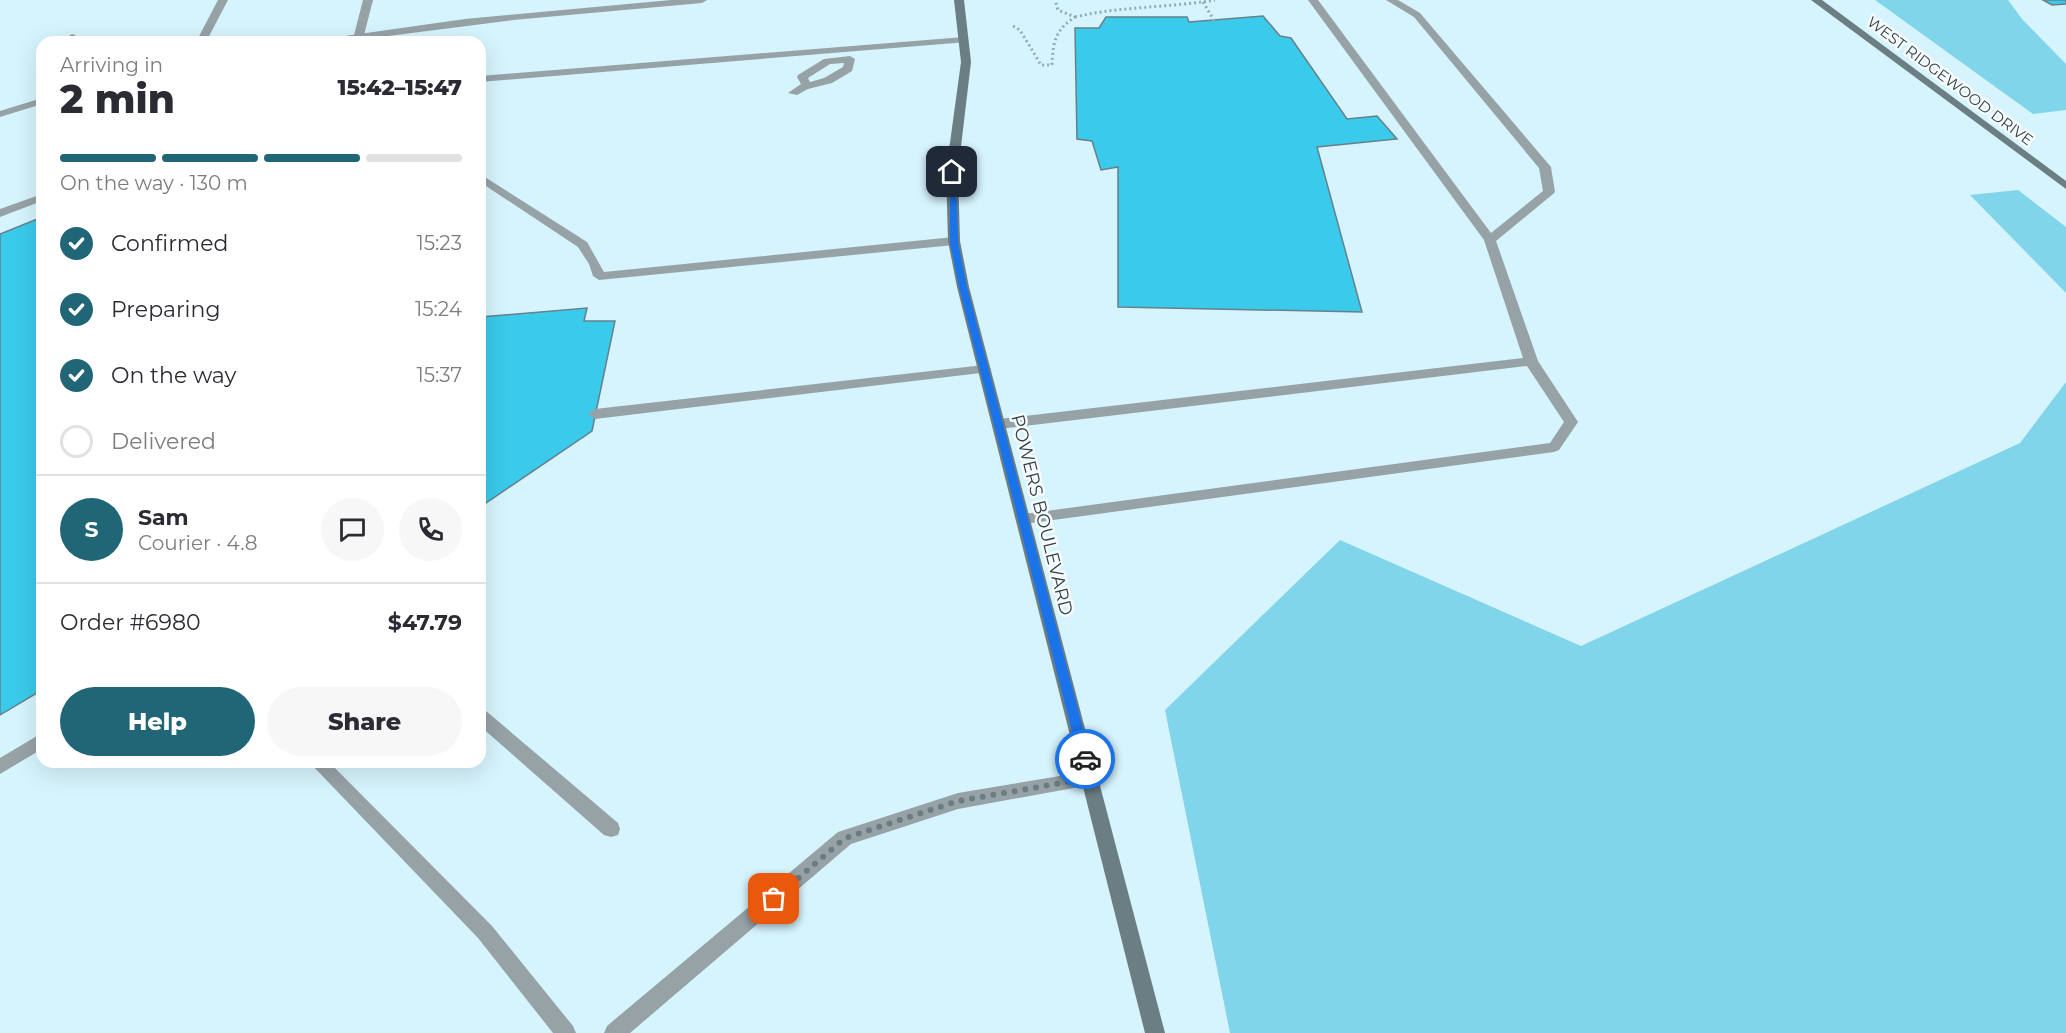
<!DOCTYPE html>
<meta charset="utf-8">
<style>
:root{--surface:#fff;--page:#f7f7f7;--text:#2b2b33;--muted:#7c7c81;--line:#e1e1e2;--accent:#216677}
body{margin:0;font-family:Montserrat,sans-serif;background:var(--page);color:var(--text);height:100vh;display:flex;flex-direction:column;font-size:22px;white-space:nowrap}
*{box-sizing:border-box;margin:0}
p{font-size:20px;color:var(--muted)}
.icon{flex:none;width:33px;height:33px;fill:none;stroke:currentColor;stroke-width:2;stroke-linecap:round;stroke-linejoin:round}
.map{position:relative;flex:1;overflow:hidden}
.side{position:absolute;left:36px;top:36px;width:450px;height:732px;display:flex;flex-direction:column;background:var(--surface);border-radius:18px;box-shadow:0 6px 24px #0002}
.side>*{flex:none}
.pin{position:absolute;display:grid;place-items:center;width:51px;height:51px;color:#fff;margin:-26px;border-radius:12px;box-shadow:0 3px 9px #0006}
.courier{position:absolute;display:grid;place-items:center;width:60px;height:60px;margin:-30px;border:4px solid #1a73e8;border-radius:50%;background:#fff;color:#222;box-shadow:0 2px 8px #0007}
.headline em{font-style:normal;font-weight:800}
.headline div{display:flex;flex-direction:column-reverse}
.headline{display:flex;align-items:center;justify-content:space-between;height:102px;padding:0 24px}
h1{font-size:39px;font-weight:800;line-height:45px}
.bar{display:grid;grid-template-columns:repeat(4,1fr);gap:9px 6px;align-content:center;height:72px;padding:0 24px}
.bar i{height:8px;border-radius:4px;background:var(--line)}
.bar .current{background:var(--accent)}
.bar p{grid-column:span 4}
.line{display:flex;align-items:center;gap:15px;padding:0 24px;border-top:2px solid var(--line)}
.line div{flex:1}
.round{display:grid;place-items:center;flex:none;width:63px;height:63px;border-radius:32px;background:var(--page)}
ol{padding:0 24px;list-style:none}
li{display:flex;align-items:center;gap:18px;height:66px}
li p{margin-inline-start:auto}
li .icon{padding:6px;border-radius:50%;background:var(--accent);color:#fff;stroke-width:4}
li:last-child{color:var(--muted)}
li i{width:33px;height:33px;border:3px solid var(--line);border-radius:50%}
.primary-button{display:flex;gap:12px;margin-top:auto;padding:12px 24px}
.primary-button a{flex:1;height:69px;border-radius:36px;background:var(--accent);color:#fff;font-size:24px;font-weight:800;line-height:69px;text-align:center}
.primary-button a+a{background:var(--page);color:var(--text)}
.map>svg:first-child{display:block}
.green{fill:#81d5eb}
.building{fill:#3acaeb;stroke:#668189;stroke-width:1.5}
.lines{fill:none;stroke-linecap:round;stroke-linejoin:round}
.path{stroke:#94abb2;stroke-width:3;stroke-dasharray:2 3;stroke-linecap:butt}
.lane{fill:#96a2a6;fill-rule:evenodd}
.street{fill:#96a2a6;fill-rule:evenodd}
.secondary{fill:#6b7e83;fill-rule:evenodd}
.route{fill:#1a73e8}
.done{stroke:#6b7d82;stroke-width:6;stroke-dasharray:0 10.8}
.labels{text-anchor:middle;stroke-width:5;stroke-linejoin:round;paint-order:stroke}
.far-street-label{font-size:15px;fill:#313d40;stroke:#f6fcfe}
.street-label{font-size:18px;fill:#313d40;stroke:#f6fcfe}
</style>
<div class="map">
<svg width="2066" height="1033" viewBox="0 0 2066 1033">
<rect width="100%" height="100%" fill="#d6f4fd"/>
<g class="green">
<path d="M1875 0H2008L2022 19 2066 64V110L2033 114Z"/>
<path d="M2018 190 2066 227V293L1970 195Z"/>
<path d="M2066 382V1033H1230L1165 710 1340 540 1581 646 2020 443Z"/>
</g>
<g class="building">
<path d="M2043 0H2066V4L2052 5Z"/>
<path d="M1263 16 1280 36 1291 38 1347 119 1377 116 1397 139 1317 147 1362 312 1118 307V167L1101 170 1092 141 1077 139 1075 28H1099L1106 17H1187L1189 22Z"/>
<path d="M42 217V690L0 715V234Z"/>
<path d="M587 308 584 321H615L592 431 480 507V317Z"/>
</g>
<g class="lines">
<g class="path">
<path d="M1203 2 1215 22"/>
<path d="M1075 17C1121 6 1168 8 1215 0"/>
<path d="M1013 26 1020 30 1041 65H1052C1053 42 1055 30 1075 17L1058 10 1055 0"/>
</g>
<g class="lane">
<path d="M218 0H228L206 42H196Z"/>
<path d="M363 0H373L364 35 359 38 354 35Z"/>
<path d="M1308 0H1318L1491 233 1543 191 1539 168 1414 17 1386 0H1398L1420 13 1551 167 1555 192 1553 194 1496 241 1538 361 1578 422 1559 450 1554 452 1024 524 1019 523 1016 519 1024 514 1550 443 1564 422 1527 366 999 429 992 424 999 419 1523 358 1484 240Z"/>
<path d="M72 34 75 35 79 42H69L67 37Z"/>
<path d="M964 37 967 38V42L480 82V76Z"/>
<path d="M850 56 855 59 852 71 832 83 808 89 797 95 788 93 801 84 797 77 798 75 824 59ZM844 63 843 67 824 78 810 82 808 78 830 64Z"/>
<path d="M480 174 587 242 604 272 954 237 960 241 954 245 599 280 593 276 589 264 578 247 480 182Z"/>
<path d="M42 194V201L0 217V209Z"/>
<path d="M984 365 991 369 989 372 595 419 588 414 595 409Z"/>
<path d="M480 709 486 711 618 823 620 829 618 835 611 837 604 835 480 726Z"/>
<path d="M42 733V749L0 774V758Z"/>
<path d="M309 762H329L492 926 573 1026 576 1033H553L478 938Z"/>
<path d="M1090 771 1096 773 1099 778 1096 783 1090 785 958 809 851 844 630 1033H604L607 1026 838 832 958 793Z"/>
</g>
<g class="street">
<path d="M671 0H707L702 3 513 20 341 42H319L324 39 465 19Z"/>
<path d="M42 98V104L0 117V111Z"/>
</g>
<g class="secondary">
<path d="M954 0H964L971 62 958 172 960 241 969 287 1165 1033H1145L957 287 948 241 946 172 961 62Z"/>
<path d="M1811 0H1822L2066 181V189Z"/>
</g>
</g>
<path class="route" d="M950 170 956 172 958 242 967 287 1091 759 1085 764 1079 759 959 287 950 242Z"/>
<g class="lines">
<path class="done" d="M774 899 845 838 958 801 1090 778 1085 759"/>
</g>
<g class="labels">
<g class="far-street-label">
<text transform="translate(1950 81) rotate(37)" y="5">WEST RIDGEWOOD DRIVE</text>
</g>
<g class="street-label">
<text transform="translate(1042 515) rotate(76)" y="6">POWERS BOULEVARD</text>
</g>
</g>
</svg>
<div class="pin" style="left:774px;top:899px;background:#ea580c"><svg class="icon" aria-label="bag" viewBox="0 0 24 24"><path d="M5 8h14l-1 12H6zM9 8a3 3 0 0 1 6 0"/></svg></div>
<div class="pin" style="left:952px;top:172px;background:#1f2937"><svg class="icon" aria-label="home" viewBox="0 0 24 24"><path d="M3 11l9-7 9 7M6 9v11h12V9"/></svg></div>
<div class="courier" style="left:1085px;top:759px"><svg class="icon" aria-label="car" viewBox="0 0 24 24"><path d="M5 17H2v-5l4-1 3-4h7l3 4 3 1v5h-3M9 17h6M6 11h13"/><circle cx="7" cy="17" r="2"/><circle cx="17" cy="17" r="2"/></svg></div>
<section class="side">
<div class="headline"><div><h1>2 min</h1><p>Arriving in</p></div><em>15:42–15:47</em></div>
<div class="bar"><i class="current"></i><i class="current"></i><i class="current"></i><i></i><p>On the way · 130 m</p></div>
<ol>
<li><svg class="icon" aria-label="check" viewBox="0 0 24 24"><path d="M5 12l5 5 9-10"/></svg>Confirmed<p>15:23</p></li>
<li><svg class="icon" aria-label="check" viewBox="0 0 24 24"><path d="M5 12l5 5 9-10"/></svg>Preparing<p>15:24</p></li>
<li><svg class="icon" aria-label="check" viewBox="0 0 24 24"><path d="M5 12l5 5 9-10"/></svg>On the way<p>15:37</p></li>
<li><i></i>Delivered</li>
</ol>
<div class="line" style="height:108px"><b class="round" style="background:var(--accent);color:#fff">S</b><div><b>Sam</b><p>Courier · 4.8</p></div><a class="round"><svg class="icon" aria-label="chat" viewBox="0 0 24 24"><path d="M4 5h16v11H9l-5 4z"/></svg></a><a class="round"><svg class="icon" aria-label="phone" viewBox="0 0 24 24"><path d="M5 4h4l2 5-3 2q2 4 5 5l2-3 5 2v4C11 20 4 13 5 4z"/></svg></a></div>
<div class="line" style="height:78px"><div>Order #6980</div><b>$47.79</b></div>
<div class="primary-button"><a>Help</a><a>Share</a></div>
</section>
</div>
